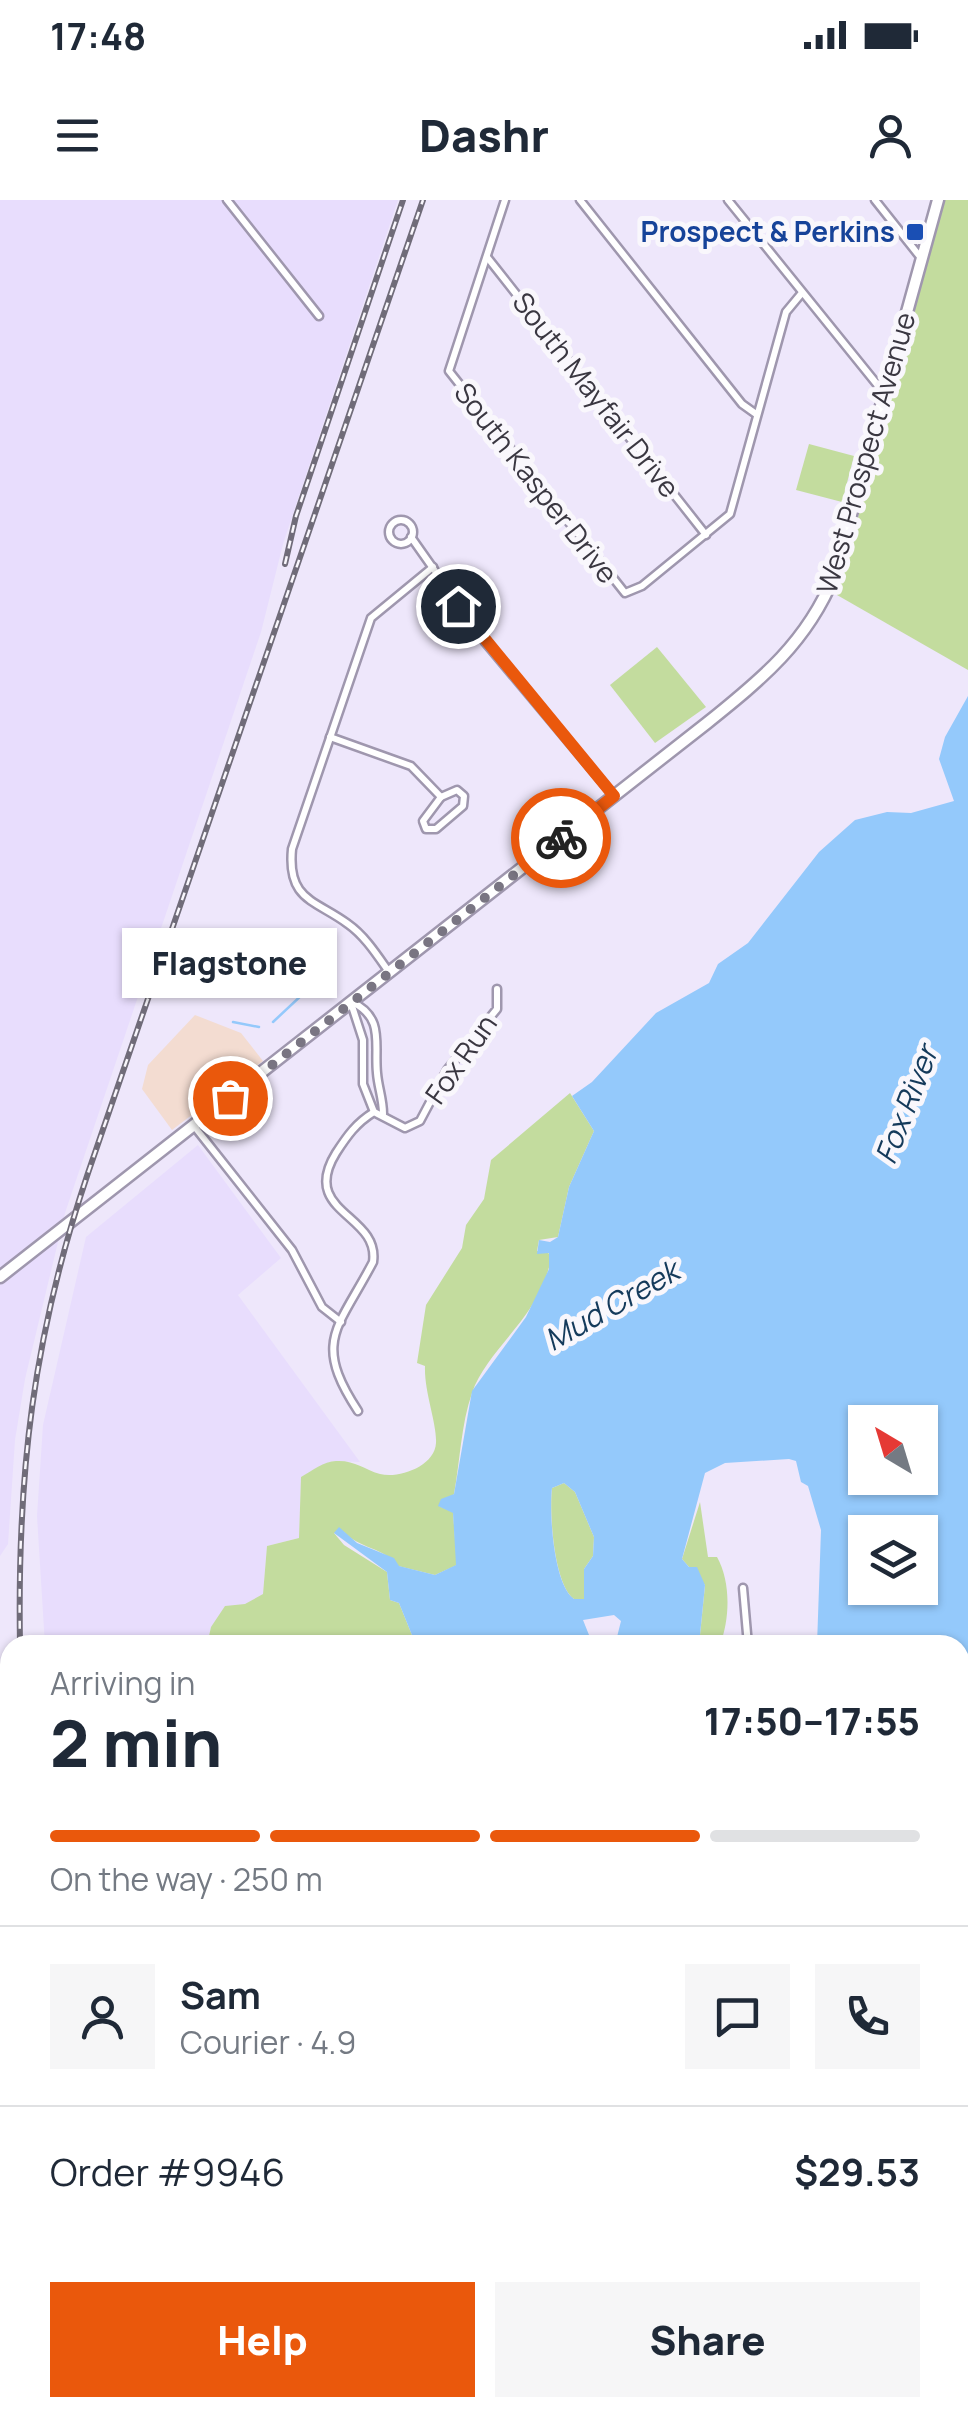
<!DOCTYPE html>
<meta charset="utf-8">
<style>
:root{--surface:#fff;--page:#f6f6f7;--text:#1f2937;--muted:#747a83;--line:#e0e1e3;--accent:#ea580c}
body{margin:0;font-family:Manrope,sans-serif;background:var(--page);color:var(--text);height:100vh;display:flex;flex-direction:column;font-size:38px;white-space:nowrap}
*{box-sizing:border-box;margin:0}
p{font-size:32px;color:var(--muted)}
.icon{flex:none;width:55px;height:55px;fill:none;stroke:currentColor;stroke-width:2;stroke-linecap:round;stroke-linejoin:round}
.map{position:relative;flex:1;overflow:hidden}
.panel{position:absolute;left:0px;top:1435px;width:970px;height:782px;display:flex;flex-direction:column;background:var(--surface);border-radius:30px 30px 0 0;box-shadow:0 2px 8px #0004}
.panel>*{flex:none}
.needle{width:65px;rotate:322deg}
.tools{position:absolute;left:848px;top:1205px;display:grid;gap:20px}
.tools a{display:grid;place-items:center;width:90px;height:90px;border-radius:0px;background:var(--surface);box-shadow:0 2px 8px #0004;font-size:50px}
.pin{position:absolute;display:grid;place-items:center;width:85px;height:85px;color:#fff;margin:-42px;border:5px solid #fff;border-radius:50%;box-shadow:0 2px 10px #0007}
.courier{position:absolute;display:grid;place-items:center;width:100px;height:100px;margin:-50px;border:8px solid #ea580c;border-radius:50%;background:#fff;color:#222;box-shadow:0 2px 12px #0007}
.bubble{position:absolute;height:70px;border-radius:0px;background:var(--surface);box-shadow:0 2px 8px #0004;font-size:32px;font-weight:800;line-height:70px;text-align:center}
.overview em{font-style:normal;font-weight:800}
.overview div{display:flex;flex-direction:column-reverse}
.overview{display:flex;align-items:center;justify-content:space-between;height:170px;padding:0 50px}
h1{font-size:65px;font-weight:800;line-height:75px}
.bar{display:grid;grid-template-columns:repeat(4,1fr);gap:15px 10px;align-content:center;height:120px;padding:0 50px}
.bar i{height:12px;border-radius:8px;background:var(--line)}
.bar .current{background:var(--accent)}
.bar p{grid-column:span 4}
.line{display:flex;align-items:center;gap:25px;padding:0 50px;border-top:2px solid var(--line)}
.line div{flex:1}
.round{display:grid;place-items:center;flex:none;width:105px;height:105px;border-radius:0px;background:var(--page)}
.button{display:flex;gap:20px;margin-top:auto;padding:20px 50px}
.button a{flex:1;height:115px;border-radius:0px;background:var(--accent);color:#fff;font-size:40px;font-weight:800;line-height:115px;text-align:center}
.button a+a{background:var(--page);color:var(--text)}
.status{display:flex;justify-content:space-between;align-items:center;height:70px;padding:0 50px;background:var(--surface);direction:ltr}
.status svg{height:28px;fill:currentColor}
header{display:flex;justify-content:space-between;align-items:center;height:130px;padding:0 50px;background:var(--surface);font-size:45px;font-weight:800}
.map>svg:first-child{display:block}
.commercial{fill:#f3dcd1}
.built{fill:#e8ddfd}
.green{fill:#c3dc9e}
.water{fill:#94c9fb;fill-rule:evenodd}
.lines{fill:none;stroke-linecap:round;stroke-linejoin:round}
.stream{stroke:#94c9fb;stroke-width:2.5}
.minor-casing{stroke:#9f97ae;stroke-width:11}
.tertiary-casing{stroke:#9f97ae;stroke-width:14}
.secondary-casing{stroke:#9f97ae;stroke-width:15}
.minor{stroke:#fff;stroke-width:6}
.tertiary{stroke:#fff;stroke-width:9}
.secondary{stroke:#fff;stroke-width:10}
.rail-casing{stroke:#706c79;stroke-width:6}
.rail{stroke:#f9f7fc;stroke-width:2.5;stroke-dasharray:8;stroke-linecap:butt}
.done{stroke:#797582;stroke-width:10;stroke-dasharray:0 18}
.route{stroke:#ea580c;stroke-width:12}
.transit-dot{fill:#1a4fb4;stroke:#f9f7fc;stroke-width:4}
.labels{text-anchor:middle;stroke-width:10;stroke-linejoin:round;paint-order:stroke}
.transit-label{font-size:28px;font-weight:bold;fill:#164399;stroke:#f9f7fc;text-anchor:end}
.street-label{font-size:28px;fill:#3a3741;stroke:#f9f7fc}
.water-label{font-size:30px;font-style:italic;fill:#143a5b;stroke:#f9f7fc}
</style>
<div class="status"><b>17:48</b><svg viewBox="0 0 49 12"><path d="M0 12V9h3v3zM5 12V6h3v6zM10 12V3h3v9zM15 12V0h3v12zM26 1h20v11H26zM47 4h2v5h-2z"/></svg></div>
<header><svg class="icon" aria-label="menu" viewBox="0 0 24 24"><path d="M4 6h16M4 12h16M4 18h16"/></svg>Dashr<svg class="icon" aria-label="person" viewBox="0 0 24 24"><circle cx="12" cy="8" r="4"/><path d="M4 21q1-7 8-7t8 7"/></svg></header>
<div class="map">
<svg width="968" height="2216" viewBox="0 0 968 2216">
<rect width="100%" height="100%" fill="#eee7fb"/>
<path class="commercial" d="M195 815 241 833 263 861 172 930 142 889 148 865Z"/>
<g class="built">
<path d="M0 0H398L283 344 261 432 65 1013 25 1179 15 1240 8 1344 0 1356Z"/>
<path d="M198 945 281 1058 238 1095 360 1262 332 1261 301 1277 299 1338 267 1346 263 1394 211 1427 207 1445H45L37 1316 43 1225 86 1037Z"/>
<path d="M10 1998V2208H43L44 2216H0V1999Z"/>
</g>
<g class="green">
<path d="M944 0H968V470L837 395Z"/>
<path d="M809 244 854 256 842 302 796 290Z"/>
<path d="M657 447 706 507 655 543 610 485Z"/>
<path d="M570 893 594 931 569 987 558 1037 539 1040 537 1051H547L551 1057C543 1115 487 1148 472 1193 461 1224 460 1262 454 1294L439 1306 453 1312 457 1365 435 1375 398 1366C385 1348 358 1348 344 1332L334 1333 344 1345 387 1372 390 1400 399 1403 416 1445H207L211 1427 225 1406 245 1404 263 1394 267 1346 299 1338 301 1277C312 1271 324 1261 336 1261 355 1260 363 1269 380 1274 399 1279 435 1266 436 1243 437 1223 424 1192 425 1166L417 1163 426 1105 462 1048 466 1025 484 999 491 960Z"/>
<path d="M564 1283 575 1292 594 1337 593 1356 584 1369 585 1399H574C554 1385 549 1313 552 1288Z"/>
<path d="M700 1302 708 1357H717C731 1382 730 1418 720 1445H699L705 1385 682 1359Z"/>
<path d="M0 1778 4 1820 10 1817V1832L6 1831 10 1998H2Z"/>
<path d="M159 2208H532L556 2213 160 2216Z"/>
</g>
<path class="water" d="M968 496V2173L960 2163V1445H817L821 1330 808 1286 801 1282 796 1261 789 1259 725 1263 705 1273 682 1359 689 1367H697L705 1385 699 1445H621L616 1441 621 1421 614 1415 583 1420 593 1445H416L399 1403 390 1400 387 1372 334 1333 339 1327 357 1343 394 1358 399 1366 435 1375 456 1365 453 1313 438 1306 441 1299 454 1294 472 1191 526 1117 549 1069V1053L537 1054 539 1040 550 1042 558 1037 569 987 594 931 572 896 592 882 656 813 709 783 718 764 748 743 819 652 855 620 887 612 911 613 954 601 939 559 945 537ZM865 1222H920V1278H865ZM564 1283 575 1292 594 1337 593 1356 584 1369V1399H574C553 1384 549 1310 552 1288ZM865 1332H920V1388H865Z"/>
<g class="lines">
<g class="stream">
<path d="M233 822 259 827"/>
<path d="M273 822 305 792"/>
</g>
<defs>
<g id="minor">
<path d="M227 0 319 116"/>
<path d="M505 0 449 171 625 393 642 386 730 314 786 112 801 94"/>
<path d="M580 0 742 204 756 214"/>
<path d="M728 0 884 193"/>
<path d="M875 0 921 58"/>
<path d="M487 57 706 335"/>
<circle cx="401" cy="332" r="12"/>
<path d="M411 337 485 442 614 596"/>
<path d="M330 537 411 566 441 597"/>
<path d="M457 590 464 596 463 606 436 629H426L423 621 441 597Z"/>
<path d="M389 772C377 755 365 736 348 724 316 700 287 701 292 649L371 418 433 367"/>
<path d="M352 802C385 818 374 844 377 873 378 887 383 899 383 914"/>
<path d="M351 803 363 840V884L374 912"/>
<path d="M194 926 292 1050 322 1107 341 1122"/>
<path d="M358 1211C312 1141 338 1129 373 1062 380 1014 299 1013 336 953 347 936 356 923 374 912L405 928 420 921 447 870 497 809V789"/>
<path d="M743 1388 748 1445"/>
<path d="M547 2208 571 2216"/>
<path d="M868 2208 870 2216"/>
<path d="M152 2214 296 2208"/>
<path d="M697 2216 699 2208"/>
</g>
<path id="tertiary" d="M130 2216H152"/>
<path id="secondary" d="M0 1077 707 523C762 479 807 442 834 376L938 0"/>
</defs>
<use href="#minor" class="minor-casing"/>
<use href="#tertiary" class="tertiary-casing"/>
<use href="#secondary" class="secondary-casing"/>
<use href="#minor" class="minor"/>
<use href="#tertiary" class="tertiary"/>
<use href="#secondary" class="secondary"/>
<defs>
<g id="rail">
<path d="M285 364 296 316 403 0"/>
<path d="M20 1445C17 1274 33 1136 88 973L423 0"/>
<path d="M0 1670 10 1780"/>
<path d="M49 2208 50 2216"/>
<path d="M87 2208 88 2216"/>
</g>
</defs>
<use href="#rail" class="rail-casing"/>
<use href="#rail" class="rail"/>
</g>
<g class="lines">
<path class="done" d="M230 898 561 638"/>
<path class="route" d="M458 406 614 596 561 638"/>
</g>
<rect class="transit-dot" x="905" y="22" width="20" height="20" rx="5"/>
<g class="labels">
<g class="transit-label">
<text x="895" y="42">Prospect &amp; Perkins</text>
</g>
<g class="street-label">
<text transform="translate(596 195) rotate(52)" y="10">South Mayfair Drive</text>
<text transform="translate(866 253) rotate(-74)" y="10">West Prospect Avenue</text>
<text transform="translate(536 283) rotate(52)" y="10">South Kasper Drive</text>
<text transform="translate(461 859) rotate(-55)" y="10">Fox Run</text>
</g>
<g class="water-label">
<text transform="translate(907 905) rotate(-69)" y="10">Fox River</text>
<text transform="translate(612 1106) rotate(-30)" y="10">Mud Creek</text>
</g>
</g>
</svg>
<div class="tools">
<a><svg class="needle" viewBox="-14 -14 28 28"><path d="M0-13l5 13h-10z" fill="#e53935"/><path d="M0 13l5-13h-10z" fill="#747a83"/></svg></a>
<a><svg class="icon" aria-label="layers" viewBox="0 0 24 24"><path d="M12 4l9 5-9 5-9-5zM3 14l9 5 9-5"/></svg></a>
</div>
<div class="pin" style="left:230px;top:898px;background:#ea580c"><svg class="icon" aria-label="bag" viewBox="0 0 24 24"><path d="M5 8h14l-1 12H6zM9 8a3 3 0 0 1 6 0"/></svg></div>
<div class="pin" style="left:458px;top:406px;background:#1f2937"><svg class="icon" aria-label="home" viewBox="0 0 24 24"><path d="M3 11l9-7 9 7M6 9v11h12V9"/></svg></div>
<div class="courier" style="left:561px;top:638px"><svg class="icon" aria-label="bike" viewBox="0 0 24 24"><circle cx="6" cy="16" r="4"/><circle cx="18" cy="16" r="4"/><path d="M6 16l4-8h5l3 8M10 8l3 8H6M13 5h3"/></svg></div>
<div class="bubble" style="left:122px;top:728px;width:215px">Flagstone</div>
<section class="panel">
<div class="overview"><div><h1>2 min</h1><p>Arriving in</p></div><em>17:50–17:55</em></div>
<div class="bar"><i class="current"></i><i class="current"></i><i class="current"></i><i></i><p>On the way · 250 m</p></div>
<div class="line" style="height:180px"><a class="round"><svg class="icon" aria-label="person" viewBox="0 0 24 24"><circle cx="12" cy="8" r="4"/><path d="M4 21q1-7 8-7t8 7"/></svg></a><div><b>Sam</b><p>Courier · 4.9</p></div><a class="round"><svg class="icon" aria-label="chat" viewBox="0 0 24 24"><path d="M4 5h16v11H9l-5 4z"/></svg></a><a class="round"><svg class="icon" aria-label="phone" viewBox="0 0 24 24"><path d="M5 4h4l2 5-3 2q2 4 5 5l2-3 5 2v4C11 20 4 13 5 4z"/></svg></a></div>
<div class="line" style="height:130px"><div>Order #9946</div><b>$29.53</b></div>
<div class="button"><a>Help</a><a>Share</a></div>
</section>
</div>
